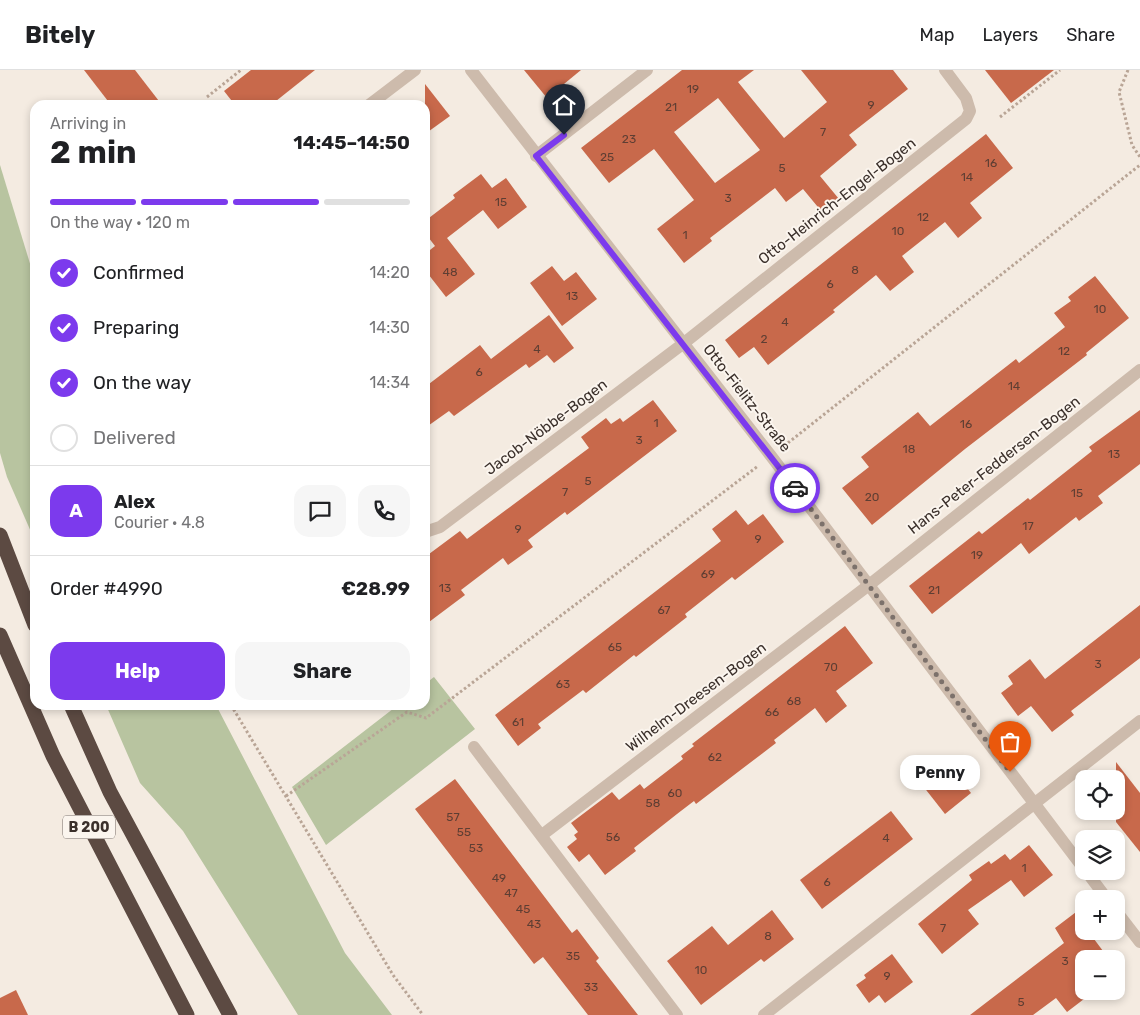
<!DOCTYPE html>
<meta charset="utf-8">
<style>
:root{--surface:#fff;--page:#f6f6f6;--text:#202124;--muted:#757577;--line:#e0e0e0;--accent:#7c3aed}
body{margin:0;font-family:Rubik,sans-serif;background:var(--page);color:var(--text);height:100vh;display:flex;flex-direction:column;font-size:19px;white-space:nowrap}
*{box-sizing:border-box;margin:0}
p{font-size:16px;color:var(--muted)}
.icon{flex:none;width:28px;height:28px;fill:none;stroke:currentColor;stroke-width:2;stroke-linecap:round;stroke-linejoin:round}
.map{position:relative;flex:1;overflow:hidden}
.panel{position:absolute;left:30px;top:30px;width:400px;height:610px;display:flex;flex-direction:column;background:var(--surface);border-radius:15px;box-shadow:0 2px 8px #0003}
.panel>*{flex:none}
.fabs{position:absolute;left:1075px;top:700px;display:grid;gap:10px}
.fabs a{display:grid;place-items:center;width:50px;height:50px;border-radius:10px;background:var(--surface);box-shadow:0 2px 8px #0003;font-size:25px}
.pin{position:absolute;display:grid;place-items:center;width:42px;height:42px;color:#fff;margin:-51px -21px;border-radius:50% 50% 50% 0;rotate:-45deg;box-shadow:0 0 5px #0007}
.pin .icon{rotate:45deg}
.courier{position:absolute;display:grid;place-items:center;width:50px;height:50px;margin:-25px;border:4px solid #7c3aed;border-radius:50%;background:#fff;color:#222;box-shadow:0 1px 6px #0007}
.bubble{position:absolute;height:35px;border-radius:15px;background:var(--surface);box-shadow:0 2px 8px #0003;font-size:16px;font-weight:700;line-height:35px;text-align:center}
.head em{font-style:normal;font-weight:700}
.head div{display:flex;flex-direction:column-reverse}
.head{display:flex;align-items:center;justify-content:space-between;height:85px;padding:0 20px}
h1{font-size:32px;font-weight:700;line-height:38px}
.bar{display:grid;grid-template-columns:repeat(4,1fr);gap:8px 5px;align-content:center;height:60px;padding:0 20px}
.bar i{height:6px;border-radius:4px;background:var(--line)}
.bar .current{background:var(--accent)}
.bar p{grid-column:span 4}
.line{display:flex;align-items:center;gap:12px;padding:0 20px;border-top:1px solid var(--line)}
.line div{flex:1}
.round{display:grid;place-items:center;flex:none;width:52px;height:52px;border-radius:15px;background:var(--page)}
ol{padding:0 20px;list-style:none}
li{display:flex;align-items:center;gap:15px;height:55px}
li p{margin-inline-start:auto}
li .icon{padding:5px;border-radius:50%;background:var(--accent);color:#fff;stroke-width:4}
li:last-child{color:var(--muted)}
li i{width:28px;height:28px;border:2px solid var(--line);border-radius:50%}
.action{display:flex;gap:10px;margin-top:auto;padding:10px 20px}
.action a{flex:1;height:58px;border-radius:15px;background:var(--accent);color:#fff;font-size:20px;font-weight:700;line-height:58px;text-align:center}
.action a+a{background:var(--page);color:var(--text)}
header{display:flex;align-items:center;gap:30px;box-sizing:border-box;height:70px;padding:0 25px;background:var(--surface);border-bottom:1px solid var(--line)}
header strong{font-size:24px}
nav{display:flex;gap:28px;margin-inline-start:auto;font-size:18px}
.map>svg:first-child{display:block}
.green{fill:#b8c4a0}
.building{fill:#c8694b;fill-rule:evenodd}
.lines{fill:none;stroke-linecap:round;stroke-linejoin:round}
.path{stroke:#b9a596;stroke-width:3;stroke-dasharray:2.5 2.5;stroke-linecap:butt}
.minor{stroke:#cdbbac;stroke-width:12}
.highway{stroke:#5c4a42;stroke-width:15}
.done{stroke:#7c716b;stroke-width:5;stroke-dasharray:0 9}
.route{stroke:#7c3aed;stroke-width:6}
.labels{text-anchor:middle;stroke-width:4;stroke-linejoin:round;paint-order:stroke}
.number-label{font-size:12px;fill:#5e3e33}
.shield{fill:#fbf5ee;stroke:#756b66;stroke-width:1}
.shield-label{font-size:14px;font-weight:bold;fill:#3b302b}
.street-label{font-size:15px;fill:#3b302b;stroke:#fbf5ee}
</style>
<header>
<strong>Bitely</strong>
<nav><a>Map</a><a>Layers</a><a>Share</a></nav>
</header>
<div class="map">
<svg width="1140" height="945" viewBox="0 0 1140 945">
<rect width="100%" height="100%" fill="#f4ebe1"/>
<g class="green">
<path d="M0 95 35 210V471L7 407 0 383Z"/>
<path d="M434 607 475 659 326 775 292 717 398 635H425V614Z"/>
<path d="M106 635H216L345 883 392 945H298L183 761 140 713Z"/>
</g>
<g class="building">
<path d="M84 0H135L162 35H111Z"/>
<path d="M251 0H315L271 35H235L224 21Z"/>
<path d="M524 0H581L547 28Z"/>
<path d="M682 0H754L738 12 784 68 827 32 801 0H893L908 19 849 65 857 75 820 106 839 129 822 142 803 119 786 132 775 118 710 168 712 171 684 193 657 159 694 130 654 79 609 113 581 78ZM718 28 760 80 715 113 674 62Z"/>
<path d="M985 0H1054L1011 33Z"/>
<path d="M425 14 450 46 425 64Z"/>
<path d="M986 64 1013 98 970 133 982 148 958 168 945 152 902 186 914 202 890 221 876 205 833 240 835 242 768 295 754 277 739 288 725 270Z"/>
<path d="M481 104 492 118 506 108 527 137 498 159 483 140 447 168 475 204 446 227 425 200V184L435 176 425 163V151L455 128 453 125Z"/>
<path d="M552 196 564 211 576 202 597 229 562 256 530 213Z"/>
<path d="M1095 206 1129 248 1086 283 1087 285 965 379 872 455 842 418 869 397 861 387 918 342 930 356 1016 289 1019 293 1065 257 1054 243 1071 231 1068 227Z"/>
<path d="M549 245 574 278 554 293 547 285 529 298 526 294 454 346 449 341 425 358V317L480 275 491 289Z"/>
<path d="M653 330 677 361 567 445 565 442 528 470 533 477 508 495 503 488 461 520 465 525 425 555V487L460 461 467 469 589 378 581 367 606 348 611 354 620 348 623 352Z"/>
<path d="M1140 340V394L1098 426 1103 433 1079 451 1076 447 1029 484 1021 473 932 544 909 516 979 461 982 464 1028 428 1030 430 1092 381 1089 377Z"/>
<path d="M736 440 748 455 763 444 784 472 735 510 732 507 685 544 687 547 636 587 634 585 586 623 583 620 538 654 541 658 518 676 495 645 721 471 712 459Z"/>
<path d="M1140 535V588L1071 641 1074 645 1052 662 1031 636 1018 646 1001 623 1013 614 1008 606 1030 589 1045 609Z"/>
<path d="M845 556 873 593 836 621 847 636 826 653 815 638 774 670 776 673 696 734 694 731 677 744 634 778 636 781 605 805 589 784 579 792 567 777 577 769 574 765 578 762 571 753 612 722 619 730 640 714 644 719 683 689 681 686 694 676 692 674Z"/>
<path d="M1116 692 1140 723V782L1116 752Z"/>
<path d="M950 696 971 723 945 744 923 716Z"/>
<path d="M455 709 572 863 577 859 599 888 596 891 638 945H588L543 887 534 894 415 739Z"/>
<path d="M891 741 913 769 822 839 800 810Z"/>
<path d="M1029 775 1053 805 1024 827 1011 810 968 840 979 854 942 884 918 854 972 810 969 805 989 791 991 794 1005 784 1010 790Z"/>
<path d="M1084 836V861H1088L1109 889H1084V929L1067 942 1056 928 1033 945H970L1064 873 1055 858Z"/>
<path d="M772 840 794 869 764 892 761 889 701 935 667 891 712 856 728 875Z"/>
<path d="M892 884 913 912 885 933 879 925 869 933 856 915 866 908 864 905Z"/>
<path d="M16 920 28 945H0V928Z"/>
</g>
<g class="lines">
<g class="path">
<path d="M1128 0 1119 22 1132 75 1140 87"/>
<path d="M207 27 241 0"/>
<path d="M1000 47 1060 0"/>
<path d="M784 376 1140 95"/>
<path d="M231 635 393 905 423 945"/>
<path d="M286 726 407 642 426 648 758 396"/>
</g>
<g class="minor">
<path d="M471 0 771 386 1084 799"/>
<path d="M369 35 415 0"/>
<path d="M536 86 647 0"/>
<path d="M425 462 440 457 684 273 966 49 970 41 966 28 945 0"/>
<path d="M474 677 677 945"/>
<path d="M542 765 869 515 1140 300"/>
<path d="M1086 801 1107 829"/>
<path d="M1116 841 1140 872"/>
<path d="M764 945 1140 651"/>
</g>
<g class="highway">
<path d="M0 465 35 555"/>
<path d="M0 565 53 686 187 945"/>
<path d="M71 635 110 722 230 945"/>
</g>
</g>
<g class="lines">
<path class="done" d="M795 418 1010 702"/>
<path class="route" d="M564 65 536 86 795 418"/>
</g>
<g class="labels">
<g class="number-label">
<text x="693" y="23">19</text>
<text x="871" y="39">9</text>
<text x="671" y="41">21</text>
<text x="823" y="66">7</text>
<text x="629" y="73">23</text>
<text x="607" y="91">25</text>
<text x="991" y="97">16</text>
<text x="782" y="102">5</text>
<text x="967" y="111">14</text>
<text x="728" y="132">3</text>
<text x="501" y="136">15</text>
<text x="923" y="151">12</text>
<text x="898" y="165">10</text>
<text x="685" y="169">1</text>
<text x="855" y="204">8</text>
<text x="450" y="206">48</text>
<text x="830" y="218">6</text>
<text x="572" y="230">13</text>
<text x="1100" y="243">10</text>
<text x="785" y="256">4</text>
<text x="764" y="273">2</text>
<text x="537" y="283">4</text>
<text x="1064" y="285">12</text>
<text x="479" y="306">6</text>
<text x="1014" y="320">14</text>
<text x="656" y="357">1</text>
<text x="966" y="358">16</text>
<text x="639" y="374">3</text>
<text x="909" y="383">18</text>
<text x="1114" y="388">13</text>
<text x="588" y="415">5</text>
<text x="565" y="426">7</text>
<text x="1077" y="427">15</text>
<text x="872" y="431">20</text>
<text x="1028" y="460">17</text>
<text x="518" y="463">9</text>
<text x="758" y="473">9</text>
<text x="977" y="489">19</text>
<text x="708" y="508">69</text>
<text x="445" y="522">13</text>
<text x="934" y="524">21</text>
<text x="664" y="544">67</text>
<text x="615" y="581">65</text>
<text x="1098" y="598">3</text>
<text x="831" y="601">70</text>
<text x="563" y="618">63</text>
<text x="794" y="635">68</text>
<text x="772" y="646">66</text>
<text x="518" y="656">61</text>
<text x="715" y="691">62</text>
<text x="675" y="727">60</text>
<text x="653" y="737">58</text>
<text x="453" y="751">57</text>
<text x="464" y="766">55</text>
<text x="613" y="771">56</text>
<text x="886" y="772">4</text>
<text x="476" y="782">53</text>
<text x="1024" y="802">1</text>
<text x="499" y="812">49</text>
<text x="827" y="816">6</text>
<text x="511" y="827">47</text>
<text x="523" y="843">45</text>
<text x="534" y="858">43</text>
<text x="943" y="862">7</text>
<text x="768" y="870">8</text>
<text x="573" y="890">35</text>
<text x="1065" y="895">3</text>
<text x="701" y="904">10</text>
<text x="887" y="910">9</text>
<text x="591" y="921">33</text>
<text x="1021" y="936">5</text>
</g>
<rect class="shield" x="63" y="745.5" width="52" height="23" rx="4"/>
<g class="shield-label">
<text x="89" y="762">B 200</text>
</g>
<g class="street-label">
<text transform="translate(837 131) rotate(-38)" y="5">Otto-Heinrich-Engel-Bogen</text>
<text transform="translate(747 328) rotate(52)" y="5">Otto-Fielitz-Straße</text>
<text transform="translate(546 357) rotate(-37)" y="5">Jacob-Nöbbe-Bogen</text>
<text transform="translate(994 395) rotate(-38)" y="5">Hans-Peter-Feddersen-Bogen</text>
<text transform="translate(696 627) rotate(-37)" y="5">Wilhelm-Dreesen-Bogen</text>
</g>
</g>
</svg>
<div class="fabs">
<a><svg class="icon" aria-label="locate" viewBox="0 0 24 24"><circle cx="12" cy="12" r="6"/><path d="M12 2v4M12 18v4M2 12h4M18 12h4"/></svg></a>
<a><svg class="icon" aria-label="layers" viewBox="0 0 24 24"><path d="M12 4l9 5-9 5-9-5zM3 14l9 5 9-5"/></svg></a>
<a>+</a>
<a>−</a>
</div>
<div class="pin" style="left:1010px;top:702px;background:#ea580c"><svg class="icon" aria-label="bag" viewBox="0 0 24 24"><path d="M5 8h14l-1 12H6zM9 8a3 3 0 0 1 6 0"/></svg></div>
<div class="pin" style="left:564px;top:65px;background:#1f2937"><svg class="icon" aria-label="home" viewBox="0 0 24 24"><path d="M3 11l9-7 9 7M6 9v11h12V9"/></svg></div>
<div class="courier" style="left:795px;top:418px"><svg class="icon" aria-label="car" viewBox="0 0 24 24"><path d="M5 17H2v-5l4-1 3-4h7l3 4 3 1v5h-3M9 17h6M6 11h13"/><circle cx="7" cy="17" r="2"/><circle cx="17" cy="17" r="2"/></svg></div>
<div class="bubble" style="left:900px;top:685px;width:80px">Penny</div>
<section class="panel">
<div class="head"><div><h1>2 min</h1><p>Arriving in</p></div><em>14:45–14:50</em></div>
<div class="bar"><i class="current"></i><i class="current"></i><i class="current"></i><i></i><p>On the way · 120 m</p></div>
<ol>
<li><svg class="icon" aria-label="check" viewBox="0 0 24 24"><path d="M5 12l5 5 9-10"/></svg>Confirmed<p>14:20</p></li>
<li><svg class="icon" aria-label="check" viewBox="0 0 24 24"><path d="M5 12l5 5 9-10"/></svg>Preparing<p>14:30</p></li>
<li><svg class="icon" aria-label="check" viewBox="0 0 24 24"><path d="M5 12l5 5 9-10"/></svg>On the way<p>14:34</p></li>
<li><i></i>Delivered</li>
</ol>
<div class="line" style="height:90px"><b class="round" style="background:var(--accent);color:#fff">A</b><div><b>Alex</b><p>Courier · 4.8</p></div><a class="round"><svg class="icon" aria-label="chat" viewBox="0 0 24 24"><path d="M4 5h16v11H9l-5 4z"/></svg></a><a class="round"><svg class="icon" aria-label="phone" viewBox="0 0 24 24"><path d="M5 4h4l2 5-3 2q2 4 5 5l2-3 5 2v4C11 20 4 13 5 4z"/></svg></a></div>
<div class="line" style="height:65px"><div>Order #4990</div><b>€28.99</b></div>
<div class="action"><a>Help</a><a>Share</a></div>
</section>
</div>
